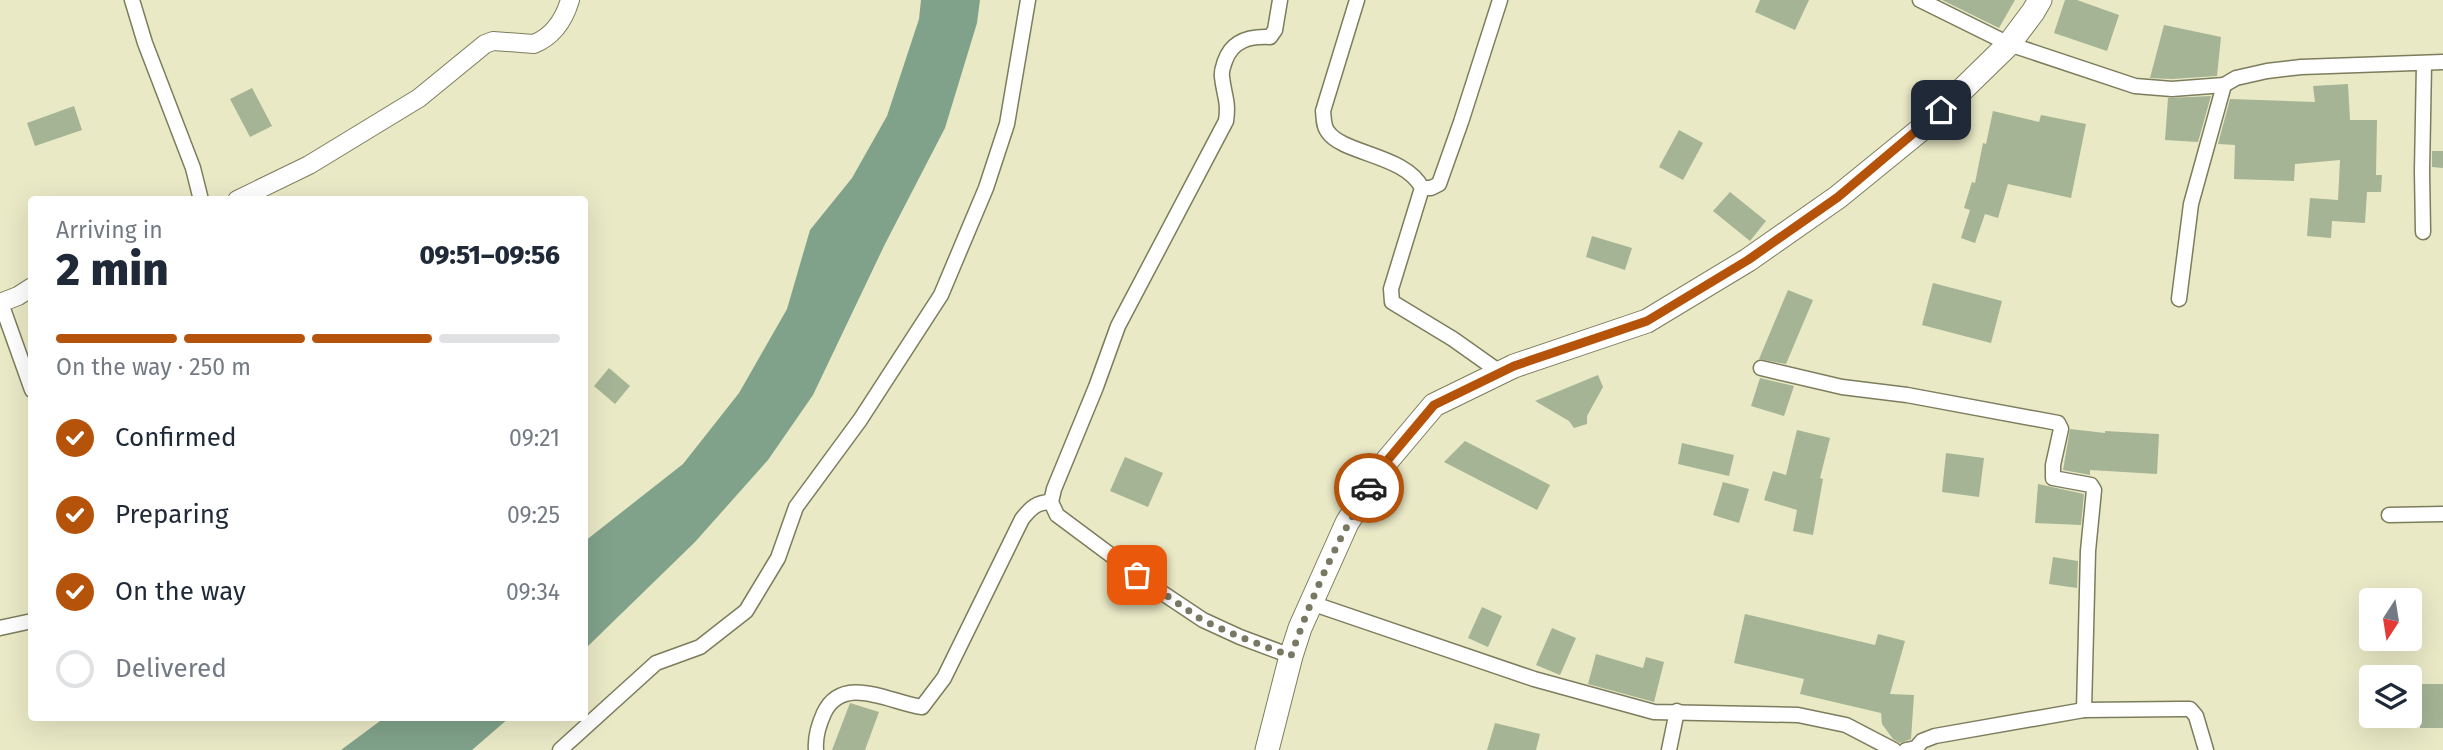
<!DOCTYPE html>
<meta charset="utf-8">
<style>
:root{--surface:#fff;--page:#f6f6f7;--text:#1f2937;--muted:#747a83;--line:#e0e1e3;--accent:#b45309}
body{margin:0;font-family:"Fira Sans",sans-serif;background:var(--page);color:var(--text);height:100vh;display:flex;flex-direction:column;font-size:26px;white-space:nowrap}
*{box-sizing:border-box;margin:0}
p{font-size:23px;color:var(--muted)}
.icon{flex:none;width:38px;height:38px;fill:none;stroke:currentColor;stroke-width:2;stroke-linecap:round;stroke-linejoin:round}
.map{position:relative;flex:1;overflow:hidden}
.panel{position:absolute;left:28px;top:196px;width:560px;height:525px;display:flex;flex-direction:column;background:var(--surface);border-radius:7px;box-shadow:0 7px 28px #0002}
.panel>*{flex:none}
.needle{width:46px;rotate:192deg}
.tools{position:absolute;left:2359px;top:588px;display:grid;gap:14px}
.tools a{display:grid;place-items:center;width:63px;height:63px;border-radius:7px;background:var(--surface);box-shadow:0 7px 28px #0002;font-size:35px}
.pin{position:absolute;display:grid;place-items:center;width:60px;height:60px;color:#fff;margin:-30px;border-radius:14px;box-shadow:0 4px 10px #0006}
.courier{position:absolute;display:grid;place-items:center;width:70px;height:70px;margin:-35px;border:5px solid #b45309;border-radius:50%;background:#fff;color:#222;box-shadow:0 2px 9px #0007}
.summary em{font-style:normal;font-weight:800}
.summary div{display:flex;flex-direction:column-reverse}
.summary{display:flex;align-items:center;justify-content:space-between;height:119px;padding:0 28px}
h1{font-size:46px;font-weight:800;line-height:52px}
.bar{display:grid;grid-template-columns:repeat(4,1fr);gap:10px 7px;align-content:center;height:84px;padding:0 28px}
.bar i{height:9px;border-radius:5px;background:var(--line)}
.bar .active{background:var(--accent)}
.bar p{grid-column:span 4}
ol{padding:0 28px;list-style:none}
li{display:flex;align-items:center;gap:21px;height:77px}
li p{margin-inline-start:auto}
li .icon{padding:7px;border-radius:50%;background:var(--accent);color:#fff;stroke-width:4}
li:last-child{color:var(--muted)}
li i{width:38px;height:38px;border:4px solid var(--line);border-radius:50%}
.map>svg:first-child{display:block}
.water{fill:#81a28a}
.building{fill:#a4b495}
.lines{fill:none;stroke-linecap:round;stroke-linejoin:round}
.minor-casing{stroke:#7d7c5c;stroke-width:17}
.tertiary-casing{stroke:#7d7c5c;stroke-width:20}
.primary-casing{stroke:#7d7c5c;stroke-width:25}
.minor{stroke:#fff;stroke-width:14}
.tertiary{stroke:#fff;stroke-width:18}
.primary{stroke:#fff;stroke-width:23}
.done{stroke:#797963;stroke-width:7;stroke-dasharray:0 12.6}
.route{stroke:#b45309;stroke-width:9}
</style>
<div class="map">
<svg width="2443" height="750" viewBox="0 0 2443 750">
<rect width="100%" height="100%" fill="#e9e9c6"/>
<g class="water">
<path d="M921 0H980L977 23 945 128 885 244 813 395 768 460 695 542 585 649V541L683 464 739 393 787 309 810 230 852 178 887 116 919 19Z"/>
<path d="M384 718H509L472 750H341Z"/>
</g>
<g class="building">
<path d="M1760 0H1809L1795 30 1755 12Z"/>
<path d="M1942 0H2015L1999 28Z"/>
<path d="M2065 0H2077L2119 15 2107 51 2054 33Z"/>
<path d="M2164 25 2221 37 2217 76 2172 79 2150 78Z"/>
<path d="M2348 84 2350 120H2377L2376 175H2382L2381 192H2367L2365 223 2332 221 2331 238 2307 236 2310 198 2338 200 2340 160 2295 164 2294 181 2234 179 2235 145 2218 144 2230 99 2315 102 2313 86Z"/>
<path d="M252 88 272 126 250 137 230 99Z"/>
<path d="M2211 96 2198 142 2165 140 2168 98Z"/>
<path d="M74 106 82 130 35 146 27 123Z"/>
<path d="M1993 111 2039 122 2041 115 2086 124 2071 198 2008 184 1998 218 1985 214 1975 243 1961 238 1970 210 1964 208 1972 182 1975 183 1983 143 1986 144Z"/>
<path d="M1679 130 1703 143 1683 180 1659 167Z"/>
<path d="M2432 151H2443V168L2432 167Z"/>
<path d="M1730 192 1766 221 1750 241 1713 211Z"/>
<path d="M1592 236 1632 248 1625 270 1586 257Z"/>
<path d="M1933 283 2002 301 1991 343 1922 325Z"/>
<path d="M1788 290 1813 300 1786 364 1759 359Z"/>
<path d="M609 368 630 386 615 404 594 386Z"/>
<path d="M1598 375 1603 387 1587 416V424L1574 428 1569 421 1535 401Z"/>
<path d="M1760 378 1794 386 1784 416 1751 406Z"/>
<path d="M2070 429 2105 433V431L2159 434 2157 474 2090 470V475L2063 470Z"/>
<path d="M1797 430 1830 438 1820 478 1823 479 1813 535 1793 531 1797 510 1764 500 1773 471 1786 475Z"/>
<path d="M1465 441 1550 485 1537 510 1444 462Z"/>
<path d="M1682 443 1734 455 1729 476 1678 464Z"/>
<path d="M1946 453 1984 458 1979 497 1942 492Z"/>
<path d="M1125 457 1163 473 1148 507 1110 491Z"/>
<path d="M1723 482 1749 489 1739 523 1713 515Z"/>
<path d="M2038 484 2084 494 2081 525 2035 523Z"/>
<path d="M2053 557 2078 561 2077 588 2049 584Z"/>
<path d="M1482 607 1502 616 1488 647 1468 638Z"/>
<path d="M1745 614 1875 645 1878 634 1905 641 1890 694 1914 695 1911 739 1900 743 1893 739 1882 724 1881 713 1800 694 1804 679 1734 663Z"/>
<path d="M1552 628 1576 638 1560 675 1536 665Z"/>
<path d="M1596 654 1643 668 1646 657 1664 662 1654 702 1588 684Z"/>
<path d="M2421 684H2443V728H2420Z"/>
<path d="M850 703 879 712 865 750H832Z"/>
<path d="M1495 723 1540 734 1536 750H1487Z"/>
</g>
<g class="lines">
<defs>
<g id="minor">
<path d="M132 0 145 43 193 168 201 200"/>
<path d="M1280 0 1275 30 1270 37C1250 36 1232 40 1225 61 1223 67 1221 71 1222 77 1224 96 1229 101 1226 121L1118 326 1096 387 1054 489 1051 502 1057 515 1155 588 1203 620 1240 637 1291 656"/>
<path d="M1357 0 1323 111C1324 118 1323 126 1328 132 1343 154 1406 155 1422 188L1391 289 1392 302 1453 339 1501 373"/>
<path d="M1920 0 2009 44 2135 86 2172 89 2224 85 2236 78 2267 71 2301 67 2443 62"/>
<path d="M1422 188H1431L1439 184 1461 122 1500 0"/>
<path d="M2423 232 2422 171 2424 64"/>
<path d="M2179 299 2191 204 2224 85"/>
<path d="M1 303 32 390"/>
<path d="M1761 368 1842 387 1907 395 2058 423 2061 429 2053 465V478L2091 485 2094 490 2088 551 2084 710"/>
<path d="M2389 515 2443 514"/>
<path d="M1311 603 1534 679 1654 712 1798 715 1846 725 1894 750"/>
<path d="M0 628 32 621"/>
<path d="M560 750 656 663 700 647 746 611 778 558 796 507 860 420 941 295 986 188 1007 124 1028 0"/>
<path d="M816 750C815 738 819 724 824 713 843 673 891 703 922 707L944 678 1022 519C1030 509 1036 502 1051 502"/>
<path d="M1669 750 1677 711"/>
<path d="M1906 750 1916 748 1922 741 1935 736 2084 710 2181 709H2190L2196 716 2206 750"/>
</g>
<g id="tertiary">
<path d="M237 200 309 165 419 98 485 44 493 41 534 44C554 36 564 20 570 0"/>
<path d="M0 303 18 296 32 287"/>
</g>
<path id="primary" d="M1267 750 1291 656 1300 628 1347 523 1386 462 1434 405 1514 366 1647 321 1748 260 1838 197 1924 127 2009 44 2033 12 2040 0"/>
</defs>
<use href="#minor" class="minor-casing"/>
<use href="#tertiary" class="tertiary-casing"/>
<use href="#primary" class="primary-casing"/>
<use href="#minor" class="minor"/>
<use href="#tertiary" class="tertiary"/>
<use href="#primary" class="primary"/>
</g>
<g class="lines">
<path class="done" d="M1137 575 1202 620 1240 637 1291 656C1311 598 1337 540 1369 488"/>
<path class="route" d="M1369 488 1386 462 1434 405 1514 366 1647 321 1748 260 1838 197 1941 110"/>
</g>
</svg>
<div class="tools">
<a><svg class="needle" viewBox="-14 -14 28 28"><path d="M0-13l5 13h-10z" fill="#e53935"/><path d="M0 13l5-13h-10z" fill="#747a83"/></svg></a>
<a><svg class="icon" aria-label="layers" viewBox="0 0 24 24"><path d="M12 4l9 5-9 5-9-5zM3 14l9 5 9-5"/></svg></a>
</div>
<div class="pin" style="left:1137px;top:575px;background:#ea580c"><svg class="icon" aria-label="bag" viewBox="0 0 24 24"><path d="M5 8h14l-1 12H6zM9 8a3 3 0 0 1 6 0"/></svg></div>
<div class="pin" style="left:1941px;top:110px;background:#1f2937"><svg class="icon" aria-label="home" viewBox="0 0 24 24"><path d="M3 11l9-7 9 7M6 9v11h12V9"/></svg></div>
<div class="courier" style="left:1369px;top:488px"><svg class="icon" aria-label="car" viewBox="0 0 24 24"><path d="M5 17H2v-5l4-1 3-4h7l3 4 3 1v5h-3M9 17h6M6 11h13"/><circle cx="7" cy="17" r="2"/><circle cx="17" cy="17" r="2"/></svg></div>
<section class="panel">
<div class="summary"><div><h1>2 min</h1><p>Arriving in</p></div><em>09:51–09:56</em></div>
<div class="bar"><i class="active"></i><i class="active"></i><i class="active"></i><i></i><p>On the way · 250 m</p></div>
<ol>
<li><svg class="icon" aria-label="check" viewBox="0 0 24 24"><path d="M5 12l5 5 9-10"/></svg>Confirmed<p>09:21</p></li>
<li><svg class="icon" aria-label="check" viewBox="0 0 24 24"><path d="M5 12l5 5 9-10"/></svg>Preparing<p>09:25</p></li>
<li><svg class="icon" aria-label="check" viewBox="0 0 24 24"><path d="M5 12l5 5 9-10"/></svg>On the way<p>09:34</p></li>
<li><i></i>Delivered</li>
</ol>
</section>
</div>
